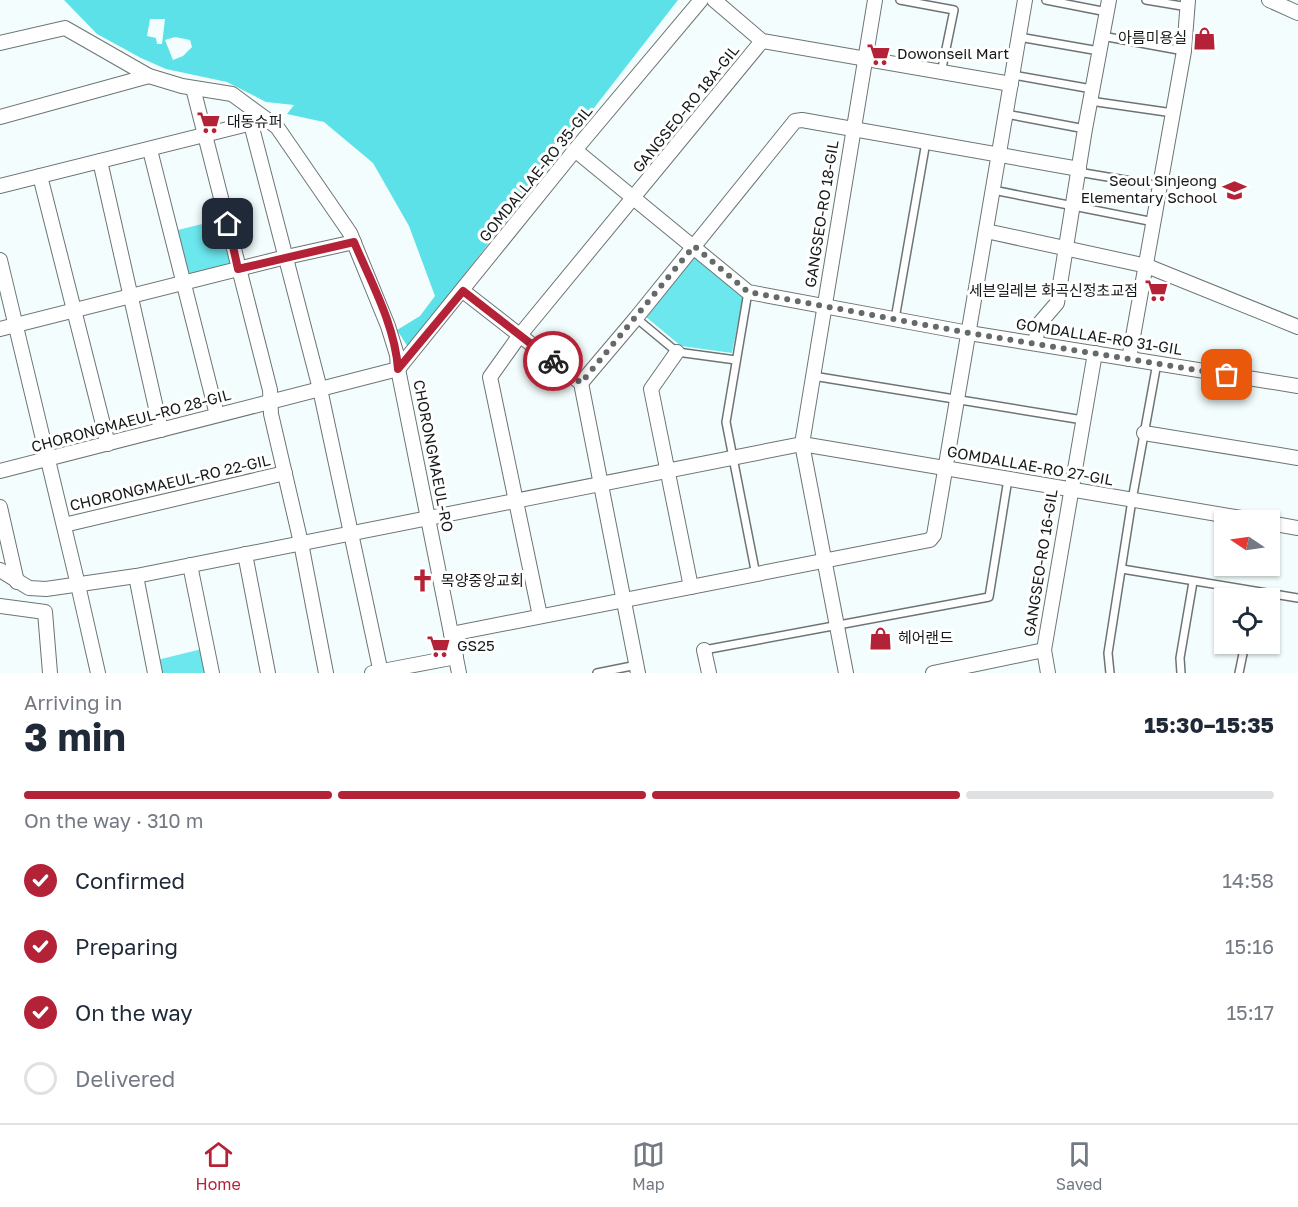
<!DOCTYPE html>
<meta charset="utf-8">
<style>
:root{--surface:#fff;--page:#f6f6f7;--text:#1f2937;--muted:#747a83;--line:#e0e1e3;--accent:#b42237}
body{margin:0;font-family:"Golos Text","Noto Sans KR",sans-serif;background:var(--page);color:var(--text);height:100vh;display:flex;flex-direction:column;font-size:22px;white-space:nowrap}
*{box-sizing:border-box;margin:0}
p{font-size:20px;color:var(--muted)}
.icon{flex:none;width:33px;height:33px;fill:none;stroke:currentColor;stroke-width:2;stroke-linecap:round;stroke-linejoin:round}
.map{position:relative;height:673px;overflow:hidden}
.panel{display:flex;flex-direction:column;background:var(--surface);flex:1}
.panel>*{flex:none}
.needle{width:39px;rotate:283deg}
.fabs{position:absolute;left:1214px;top:510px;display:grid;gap:12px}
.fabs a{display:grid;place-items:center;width:66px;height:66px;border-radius:0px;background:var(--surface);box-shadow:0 2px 4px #0004;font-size:30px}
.pin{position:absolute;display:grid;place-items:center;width:51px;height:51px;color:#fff;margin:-26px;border-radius:12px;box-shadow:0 3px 9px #0006}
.courier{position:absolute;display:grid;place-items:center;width:60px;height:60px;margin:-30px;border:4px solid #b42237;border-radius:50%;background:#fff;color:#222;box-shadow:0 2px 8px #0007}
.headline em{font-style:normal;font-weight:700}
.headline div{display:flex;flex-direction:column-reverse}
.headline{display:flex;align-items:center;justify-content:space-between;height:102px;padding:0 24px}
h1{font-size:39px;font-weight:700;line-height:45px}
.bar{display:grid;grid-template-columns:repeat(4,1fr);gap:9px 6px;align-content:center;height:72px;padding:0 24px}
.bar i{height:8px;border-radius:4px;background:var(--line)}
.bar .selected{background:var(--accent)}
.bar p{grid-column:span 4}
ol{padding:0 24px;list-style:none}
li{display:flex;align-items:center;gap:18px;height:66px}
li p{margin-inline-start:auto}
li .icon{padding:6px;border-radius:50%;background:var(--accent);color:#fff;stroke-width:4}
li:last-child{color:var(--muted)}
li i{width:33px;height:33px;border:3px solid var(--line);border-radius:50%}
.tab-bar{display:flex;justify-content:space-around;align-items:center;height:84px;border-top:2px solid var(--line);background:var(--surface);font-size:16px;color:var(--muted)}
.tab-bar a{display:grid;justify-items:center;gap:3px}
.tab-bar .selected{color:var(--accent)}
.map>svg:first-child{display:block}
.green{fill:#6ce7ee}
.forest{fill:#5de1e8;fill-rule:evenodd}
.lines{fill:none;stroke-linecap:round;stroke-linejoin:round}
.service-casing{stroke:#6d7474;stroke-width:10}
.minor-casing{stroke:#6d7474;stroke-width:16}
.service{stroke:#fff;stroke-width:7}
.minor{stroke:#fff;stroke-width:14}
.done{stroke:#646969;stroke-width:6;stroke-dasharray:0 10.8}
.route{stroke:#b42237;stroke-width:8}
.labels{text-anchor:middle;stroke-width:6;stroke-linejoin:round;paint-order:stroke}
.poi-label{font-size:15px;fill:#161919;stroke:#fff;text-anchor:start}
.street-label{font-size:15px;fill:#161919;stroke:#fff}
</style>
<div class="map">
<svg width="1298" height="673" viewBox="0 0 1298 673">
<rect width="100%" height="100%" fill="#f4fdfd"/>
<g class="green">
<path d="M218 220 230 264 184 276 174 231Z"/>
<path d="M694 256 743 297 732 353 681 346 646 317Z"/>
<path d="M202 649 207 673H160L157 660Z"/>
</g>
<path class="forest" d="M64 0H678L408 347 397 330 420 316 435 296 409 226 373 163 324 122 287 114 294 105 266 102 227 82 166 69 141 58 97 34ZM150 19H165L162 44H157L156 38 147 36ZM175 37 190 40 192 47 183 56 173 60 165 40Z"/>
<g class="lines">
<defs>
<g id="service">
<path d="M900 0 954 10 941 73"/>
<path d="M1046 0 1107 12"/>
<path d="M1146 0 1188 7"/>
<path d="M1102 36 1184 51"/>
<path d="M1019 37 1099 51"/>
<path d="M1013 75 1092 89"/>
<path d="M1090 101 1173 113"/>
<path d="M1006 114 1085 129"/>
<path d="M1078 172 1161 186"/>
<path d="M993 190 1154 222"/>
<path d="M748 292 726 422 756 575"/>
<path d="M636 318 677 352 736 360"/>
<path d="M895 319 926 142"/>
<path d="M813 376 1083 420"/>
<path d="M1122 569 1298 598"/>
<path d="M704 650 989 597 1008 479"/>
<path d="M597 673 637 665"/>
<path d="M1110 673 1108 653 1132 500 1157 363"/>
<path d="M1181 673 1180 658 1193 582"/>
<path d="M1239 673 1245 644"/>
</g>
<g id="minor">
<path d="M714 0 762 41 1011 84"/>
<path d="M1269 0 1298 13"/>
<path d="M0 43 65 28 149 76 182 86 232 94 277 127 350 233 388 326 397 355 398 369 459 673"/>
<path d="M193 88 270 390 271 414 301 543 326 673"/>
<path d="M0 117 149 76"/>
<path d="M251 124 320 389 381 673"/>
<path d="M150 150 217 415"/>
<path d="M575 150 748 292 969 333 1298 386"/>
<path d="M100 161 161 430"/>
<path d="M40 176 108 444"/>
<path d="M0 186 260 121"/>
<path d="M986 231 1147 266 1298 327"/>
<path d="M0 260 78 585 98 673"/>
<path d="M463 291 581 383 638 673"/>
<path d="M0 329 282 258 354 242"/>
<path d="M1035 343 1039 324 1057 303 1085 129 1109 0"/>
<path d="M677 352 651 389 691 587"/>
<path d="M1129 359 1184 51 1188 0"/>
<path d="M398 369 575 150 701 0"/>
<path d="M581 383 636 318 795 121 802 120 1079 169"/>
<path d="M1144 433 1298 458"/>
<path d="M0 471 398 369"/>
<path d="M0 507 17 582"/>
<path d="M1269 523 1298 528"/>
<path d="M64 525 285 473"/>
<path d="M245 554 268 673"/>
<path d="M190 565 212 673"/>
<path d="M0 570 29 588 46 589 136 576 802 444 1253 520"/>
<path d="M136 576 155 673"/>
<path d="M0 606 45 612 50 673"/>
<path d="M540 616 490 377 520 335 762 41"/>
<path d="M451 634 930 540 934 535 1025 0"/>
<path d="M704 650 709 673"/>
<path d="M372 673 456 657"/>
<path d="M846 673 802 444 875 0"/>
<path d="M933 673 1044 650"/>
<path d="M1048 673 1044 650 1095 353"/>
</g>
</defs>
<use href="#service" class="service-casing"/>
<use href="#minor" class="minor-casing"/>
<use href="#service" class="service"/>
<use href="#minor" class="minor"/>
</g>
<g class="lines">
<path class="done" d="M553 361 581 383 694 246 748 292 969 333 1227 375"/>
<path class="route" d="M228 224 238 269 354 242C371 282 395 325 398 369L463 291 553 361"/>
</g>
<defs>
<symbol id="shop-bare" viewBox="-9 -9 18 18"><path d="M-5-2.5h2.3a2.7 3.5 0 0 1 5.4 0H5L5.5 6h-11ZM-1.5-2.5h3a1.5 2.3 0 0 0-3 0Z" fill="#b42237" stroke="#fff" stroke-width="2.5" paint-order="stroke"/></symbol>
<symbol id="supermarket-bare" viewBox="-9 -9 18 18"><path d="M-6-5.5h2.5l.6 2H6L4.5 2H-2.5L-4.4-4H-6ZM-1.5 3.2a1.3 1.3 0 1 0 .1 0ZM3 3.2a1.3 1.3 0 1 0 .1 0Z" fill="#b42237" stroke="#fff" stroke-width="2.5" paint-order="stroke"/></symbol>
<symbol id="school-bare" viewBox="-9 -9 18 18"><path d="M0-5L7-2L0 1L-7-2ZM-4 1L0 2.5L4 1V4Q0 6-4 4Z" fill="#b42237" stroke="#fff" stroke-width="2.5" paint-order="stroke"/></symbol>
<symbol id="church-bare" viewBox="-9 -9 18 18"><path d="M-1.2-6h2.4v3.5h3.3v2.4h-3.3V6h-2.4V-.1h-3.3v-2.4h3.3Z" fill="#b42237" stroke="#fff" stroke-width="2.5" paint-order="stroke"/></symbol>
</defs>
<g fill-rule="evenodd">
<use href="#shop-bare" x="1188" y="22" width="33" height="33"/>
<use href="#supermarket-bare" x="862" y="38" width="33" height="33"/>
<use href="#supermarket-bare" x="192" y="106" width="33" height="33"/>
<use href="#school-bare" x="1218" y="174" width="33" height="33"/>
<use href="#supermarket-bare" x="1140" y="274" width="33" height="33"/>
<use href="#church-bare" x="406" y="564" width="33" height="33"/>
<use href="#shop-bare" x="864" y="622" width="33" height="33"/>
<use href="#supermarket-bare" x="422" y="630" width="33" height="33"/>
</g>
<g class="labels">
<g class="poi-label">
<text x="1187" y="43" text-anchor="end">아름미용실</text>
<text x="897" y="59">Dowonseil Mart</text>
<text x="227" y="127">대동슈퍼</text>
<text x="1217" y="186" text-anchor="end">Seoul Sinjeong<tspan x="1217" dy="17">Elementary School</tspan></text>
<text x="1138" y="296" text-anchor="end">세븐일레븐 화곡신정초교점</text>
<text x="441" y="586">목양중앙교회</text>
<text x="898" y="643">헤어랜드</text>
<text x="457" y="651">GS25</text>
</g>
<g class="street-label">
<text transform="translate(686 109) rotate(-51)" y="5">GANGSEO-RO 18A-GIL</text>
<text transform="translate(536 174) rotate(-51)" y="5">GOMDALLAE-RO 35-GIL</text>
<text transform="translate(822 214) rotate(-81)" y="5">GANGSEO-RO 18-GIL</text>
<text transform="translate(1099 337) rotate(9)" y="5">GOMDALLAE-RO 31-GIL</text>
<text transform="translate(131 421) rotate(-15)" y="5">CHORONGMAEUL-RO 28-GIL</text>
<text transform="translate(433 456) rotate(79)" y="5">CHORONGMAEUL-RO</text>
<text transform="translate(1030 466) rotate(10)" y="5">GOMDALLAE-RO 27-GIL</text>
<text transform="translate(170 483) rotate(-13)" y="5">CHORONGMAEUL-RO 22-GIL</text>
<text transform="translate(1041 563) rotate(-81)" y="5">GANGSEO-RO 16-GIL</text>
</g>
</g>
</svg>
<div class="fabs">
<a><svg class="needle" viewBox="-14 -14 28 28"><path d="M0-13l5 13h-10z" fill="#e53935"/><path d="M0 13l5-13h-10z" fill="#747a83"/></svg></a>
<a><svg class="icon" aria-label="locate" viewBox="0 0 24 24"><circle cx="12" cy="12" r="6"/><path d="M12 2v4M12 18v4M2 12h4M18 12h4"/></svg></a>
</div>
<div class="pin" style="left:1227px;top:375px;background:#ea580c"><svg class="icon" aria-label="bag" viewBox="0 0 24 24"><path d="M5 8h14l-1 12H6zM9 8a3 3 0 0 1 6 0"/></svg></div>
<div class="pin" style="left:228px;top:224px;background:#1f2937"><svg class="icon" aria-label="home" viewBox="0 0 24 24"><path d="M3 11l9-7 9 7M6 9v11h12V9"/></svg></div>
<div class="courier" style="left:553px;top:361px"><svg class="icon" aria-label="bike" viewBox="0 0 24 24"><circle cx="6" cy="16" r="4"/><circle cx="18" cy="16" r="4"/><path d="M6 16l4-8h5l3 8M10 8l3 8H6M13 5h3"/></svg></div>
</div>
<section class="panel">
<div class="headline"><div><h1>3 min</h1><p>Arriving in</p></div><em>15:30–15:35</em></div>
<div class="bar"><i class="selected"></i><i class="selected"></i><i class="selected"></i><i></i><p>On the way · 310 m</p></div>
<ol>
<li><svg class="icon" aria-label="check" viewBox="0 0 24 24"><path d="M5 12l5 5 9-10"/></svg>Confirmed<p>14:58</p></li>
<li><svg class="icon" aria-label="check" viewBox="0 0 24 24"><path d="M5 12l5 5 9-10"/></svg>Preparing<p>15:16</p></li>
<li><svg class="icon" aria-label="check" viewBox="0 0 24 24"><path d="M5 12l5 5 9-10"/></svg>On the way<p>15:17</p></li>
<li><i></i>Delivered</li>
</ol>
</section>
<nav class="tab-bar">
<a class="selected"><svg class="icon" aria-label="home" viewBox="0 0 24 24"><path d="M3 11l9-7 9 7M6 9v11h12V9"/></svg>Home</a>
<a><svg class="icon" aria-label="map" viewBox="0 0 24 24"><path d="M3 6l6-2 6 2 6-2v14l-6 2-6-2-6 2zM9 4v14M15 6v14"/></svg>Map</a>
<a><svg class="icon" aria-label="saved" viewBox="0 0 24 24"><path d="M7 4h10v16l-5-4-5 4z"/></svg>Saved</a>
</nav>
